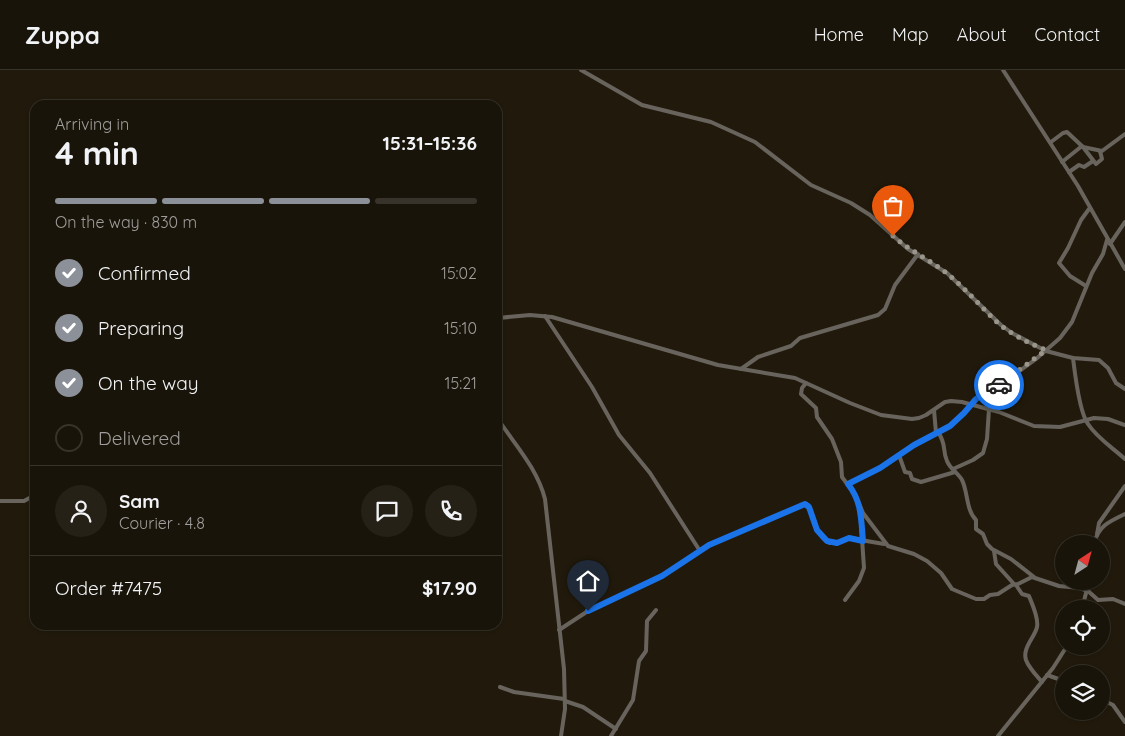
<!DOCTYPE html>
<meta charset="utf-8">
<style>
:root{--surface:#191409;--page:#262117;--text:#f1f3f6;--muted:#9f9e9c;--line:#37332a;--accent:#8c9099}
body{margin:0;font-family:Quicksand,sans-serif;background:var(--page);color:var(--text);height:100vh;display:flex;flex-direction:column;font-size:19px;white-space:nowrap}
*{box-sizing:border-box;margin:0}
p{font-size:16px;color:var(--muted)}
.icon{flex:none;width:28px;height:28px;fill:none;stroke:currentColor;stroke-width:2;stroke-linecap:round;stroke-linejoin:round}
.map{position:relative;flex:1;overflow:hidden}
.panel{position:absolute;left:30px;top:30px;width:472px;height:530px;display:flex;flex-direction:column;background:var(--surface);border-radius:15px;box-shadow:0 1px 4px #0004,0 0 0 1px var(--line)}
.panel>*{flex:none}
.needle{width:32px;rotate:36deg}
.fabs{position:absolute;left:1055px;top:465px;display:grid;gap:10px}
.fabs a{display:grid;place-items:center;width:55px;height:55px;border-radius:50%;background:var(--surface);box-shadow:0 1px 4px #0004,0 0 0 1px var(--line);font-size:25px}
.pin{position:absolute;display:grid;place-items:center;width:42px;height:42px;color:#fff;margin:-51px -21px;border-radius:50% 50% 50% 0;rotate:-45deg;box-shadow:0 0 5px #0007}
.pin .icon{rotate:45deg}
.courier{position:absolute;display:grid;place-items:center;width:50px;height:50px;margin:-25px;border:4px solid #1a73e8;border-radius:50%;background:#fff;color:#222;box-shadow:0 1px 6px #0007}
.headline em{font-style:normal;font-weight:700}
.headline div{display:flex;flex-direction:column-reverse}
.headline{display:flex;align-items:center;justify-content:space-between;height:85px;padding:0 25px}
h1{font-size:32px;font-weight:700;line-height:38px}
.bar{display:grid;grid-template-columns:repeat(4,1fr);gap:8px 5px;align-content:center;height:60px;padding:0 25px}
.bar i{height:6px;border-radius:4px;background:var(--line)}
.bar .selected{background:var(--accent)}
.bar p{grid-column:span 4}
.line{display:flex;align-items:center;gap:12px;padding:0 25px;border-top:1px solid var(--line)}
.line div{flex:1}
.round{display:grid;place-items:center;flex:none;width:52px;height:52px;border-radius:26px;background:var(--page)}
ol{padding:0 25px;list-style:none}
li{display:flex;align-items:center;gap:15px;height:55px}
li p{margin-inline-start:auto}
li .icon{padding:5px;border-radius:50%;background:var(--accent);color:#fff;stroke-width:4}
li:last-child{color:var(--muted)}
li i{width:28px;height:28px;border:2px solid var(--line);border-radius:50%}
header{display:flex;align-items:center;gap:30px;box-sizing:border-box;height:70px;padding:0 25px;background:var(--surface);border-bottom:1px solid var(--line)}
header strong{font-size:24px}
nav{display:flex;gap:28px;margin-inline-start:auto;font-size:18px}
.map>svg:first-child{display:block}
.lines{fill:none;stroke-linecap:round;stroke-linejoin:round}
.street{stroke:#68645d;stroke-width:4}
.done{stroke:#9b968b;stroke-width:5;stroke-dasharray:0 9}
.route{stroke:#1a73e8;stroke-width:6}
</style>
<header>
<strong>Zuppa</strong>
<nav><a>Home</a><a>Map</a><a>About</a><a>Contact</a></nav>
</header>
<div class="map">
<svg width="1125" height="666" viewBox="0 0 1125 666">
<rect width="100%" height="100%" fill="#211a0c"/>
<g class="lines">
<g class="street">
<path d="M581 0 642 35 711 52 755 72 811 115 851 133 870 145 908 179 947 203 1001 255 1012 263 1046 281 1073 288 1099 290 1108 298 1116 313 1125 319"/>
<path d="M1003 0 1078 116 1125 199"/>
<path d="M1051 72 1063 63 1067 62 1083 77 1102 81 1125 64"/>
<path d="M1083 77 1096 94 1102 89 1100 81"/>
<path d="M1062 92 1082 76"/>
<path d="M1069 102 1079 95 1084 97 1093 91"/>
<path d="M1110 174 1125 152"/>
<path d="M1086 216 1070 206 1059 193 1068 178 1081 150 1089 139"/>
<path d="M545 246 592 317 619 365 650 403 700 481"/>
<path d="M498 248 530 245 552 247 718 295 795 308 850 333 881 345 912 349 919 348 926 345 945 332 951 331 962 332 999 342 1034 356 1060 357 1094 348 1108 349 1125 355"/>
<path d="M1073 288C1075 304 1079 342 1088 354 1097 368 1113 378 1125 389"/>
<path d="M741 299 758 287 791 276 800 268 878 245 885 239 895 215 918 184"/>
<path d="M806 313 802 318 801 324 816 338 817 347 832 369 841 392 842 407 856 426 863 443 888 476 914 484 927 491 941 503 952 519 976 529H984L990 525 998 524 1012 515 1018 514 1032 507 1059 516 1079 518 1087 521"/>
<path d="M934 340 936 363"/>
<path d="M498 349C515 375 537 398 545 429L564 599 565 639 561 666"/>
<path d="M938 362C947 375 942 380 947 391 950 399 958 403 962 410 968 422 966 440 976 450V459L983 464 987 474 992 479 1011 489 1034 507"/>
<path d="M899 385 905 402 910 403 912 409 921 412 955 402"/>
<path d="M953 399 973 390 983 383 987 369 989 339"/>
<path d="M848 414 880 398 914 375 950 356 964 343 976 329 1000 315 1036 289 1060 268 1072 252 1092 203 1103 184 1107 170"/>
<path d="M0 431H24L35 425"/>
<path d="M1097 464 1099 453 1125 416"/>
<path d="M1094 474C1098 456 1110 451 1125 444"/>
<path d="M994 481 996 494 1014 514"/>
<path d="M1016 515 1022 524 1029 526C1032 534 1039 548 1037 557 1035 567 1022 578 1026 590 1029 598 1036 605 1042 612"/>
<path d="M1087 520 1098 530 1113 529 1125 534"/>
<path d="M845 530 859 511 864 498 860 439"/>
<path d="M1082 539 1089 511"/>
<path d="M559 560 588 541 662 506 709 475 805 434 808 435 817 460 823 468 830 473H837L849 468 884 474"/>
<path d="M1047 605 1064 611"/>
<path d="M500 617 514 622 564 629"/>
<path d="M1101 629 1113 635 1125 652"/>
<path d="M565 631 583 637 616 659"/>
<path d="M611 666 633 630 639 591 646 581 647 551 656 540"/>
<path d="M998 666 1053 598 1067 576"/>
</g>
</g>
<g class="lines">
<path class="done" d="M893 166C910 181 931 190 949 205 967 220 982 238 999 254 1013 265 1030 274 1046 280L999 315"/>
<path class="route" d="M588 541 662 506 709 475 805 434 809 437 817 460 827 471 837 473 849 468 863 471C861 449 862 432 848 414L880 398 914 375 950 356 964 343 976 329 999 315"/>
</g>
</svg>
<div class="fabs">
<a><svg class="needle" viewBox="-14 -14 28 28"><path d="M0-13l5 13h-10z" fill="#e53935"/><path d="M0 13l5-13h-10z" fill="#9f9e9c"/></svg></a>
<a><svg class="icon" aria-label="locate" viewBox="0 0 24 24"><circle cx="12" cy="12" r="6"/><path d="M12 2v4M12 18v4M2 12h4M18 12h4"/></svg></a>
<a><svg class="icon" aria-label="layers" viewBox="0 0 24 24"><path d="M12 4l9 5-9 5-9-5zM3 14l9 5 9-5"/></svg></a>
</div>
<div class="pin" style="left:893px;top:166px;background:#ea580c"><svg class="icon" aria-label="bag" viewBox="0 0 24 24"><path d="M5 8h14l-1 12H6zM9 8a3 3 0 0 1 6 0"/></svg></div>
<div class="pin" style="left:588px;top:541px;background:#1f2937"><svg class="icon" aria-label="home" viewBox="0 0 24 24"><path d="M3 11l9-7 9 7M6 9v11h12V9"/></svg></div>
<div class="courier" style="left:999px;top:315px"><svg class="icon" aria-label="car" viewBox="0 0 24 24"><path d="M5 17H2v-5l4-1 3-4h7l3 4 3 1v5h-3M9 17h6M6 11h13"/><circle cx="7" cy="17" r="2"/><circle cx="17" cy="17" r="2"/></svg></div>
<section class="panel">
<div class="headline"><div><h1>4 min</h1><p>Arriving in</p></div><em>15:31–15:36</em></div>
<div class="bar"><i class="selected"></i><i class="selected"></i><i class="selected"></i><i></i><p>On the way · 830 m</p></div>
<ol>
<li><svg class="icon" aria-label="check" viewBox="0 0 24 24"><path d="M5 12l5 5 9-10"/></svg>Confirmed<p>15:02</p></li>
<li><svg class="icon" aria-label="check" viewBox="0 0 24 24"><path d="M5 12l5 5 9-10"/></svg>Preparing<p>15:10</p></li>
<li><svg class="icon" aria-label="check" viewBox="0 0 24 24"><path d="M5 12l5 5 9-10"/></svg>On the way<p>15:21</p></li>
<li><i></i>Delivered</li>
</ol>
<div class="line" style="height:90px"><a class="round"><svg class="icon" aria-label="person" viewBox="0 0 24 24"><circle cx="12" cy="8" r="4"/><path d="M4 21q1-7 8-7t8 7"/></svg></a><div><b>Sam</b><p>Courier · 4.8</p></div><a class="round"><svg class="icon" aria-label="chat" viewBox="0 0 24 24"><path d="M4 5h16v11H9l-5 4z"/></svg></a><a class="round"><svg class="icon" aria-label="phone" viewBox="0 0 24 24"><path d="M5 4h4l2 5-3 2q2 4 5 5l2-3 5 2v4C11 20 4 13 5 4z"/></svg></a></div>
<div class="line" style="height:65px"><div>Order #7475</div><b>$17.90</b></div>
</section>
</div>
